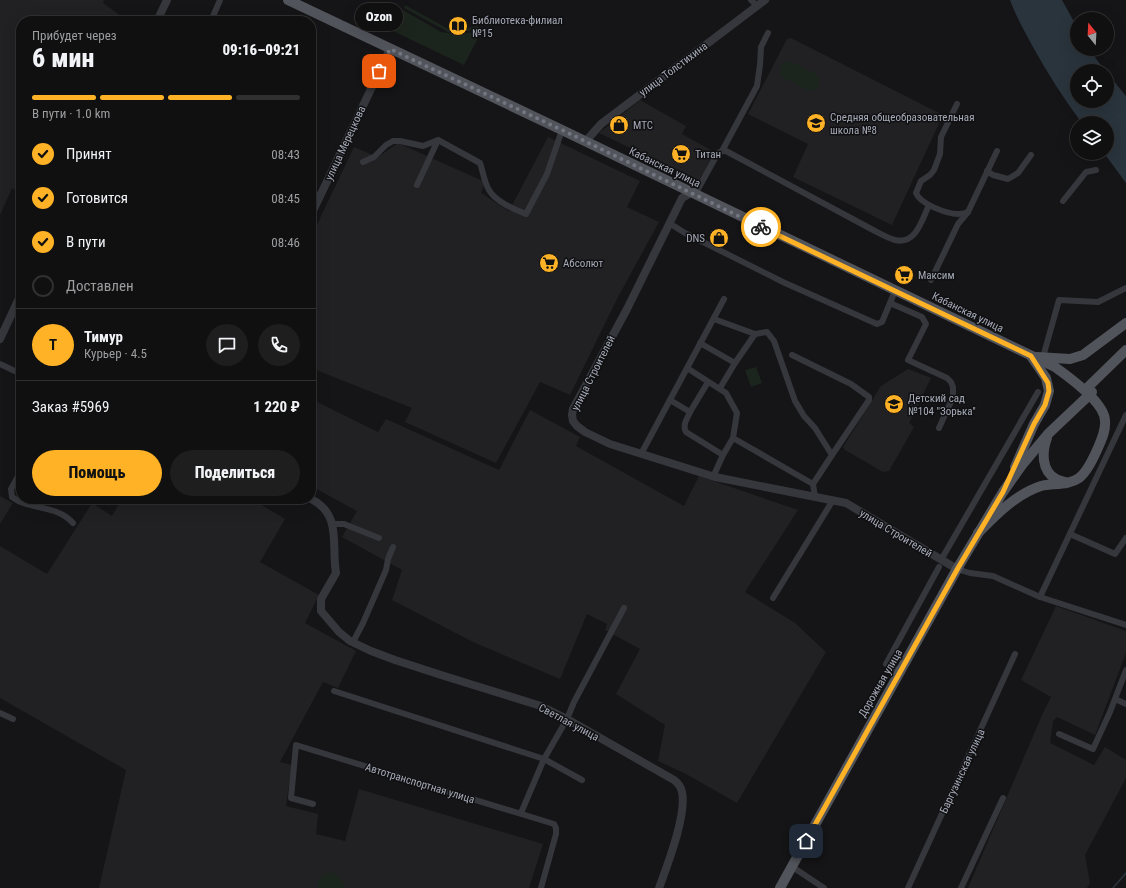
<!DOCTYPE html>
<html lang="ru">
<meta charset="utf-8">
<style>
:root{--surface:#101011;--page:#1e1e1f;--text:#f1f3f6;--muted:#9c9d9f;--line:#303031;--accent:#ffb225}
body{margin:0;font-family:"Roboto Condensed",sans-serif;background:var(--page);color:var(--text);height:100vh;display:flex;flex-direction:column;font-size:15px;white-space:nowrap}
*{box-sizing:border-box;margin:0}
p{font-size:13px;color:var(--muted)}
.icon{flex:none;width:22px;height:22px;fill:none;stroke:currentColor;stroke-width:2;stroke-linecap:round;stroke-linejoin:round}
.map{position:relative;flex:1;overflow:hidden}
.panel{position:absolute;left:16px;top:16px;width:300px;height:488px;display:flex;flex-direction:column;background:var(--surface);border-radius:16px;box-shadow:0 4px 16px #0002,0 0 0 1px var(--line)}
.panel>*{flex:none}
.needle{width:26px;rotate:342deg}
.controls{position:absolute;left:1070px;top:12px;display:grid;gap:8px}
.controls a{display:grid;place-items:center;width:44px;height:44px;border-radius:50%;background:var(--surface);box-shadow:0 4px 16px #0002,0 0 0 1px var(--line);font-size:20px}
.pin{position:absolute;display:grid;place-items:center;width:34px;height:34px;color:#fff;margin:-17px;border-radius:8px;box-shadow:0 2px 6px #0006}
.courier{position:absolute;display:grid;place-items:center;width:40px;height:40px;margin:-20px;border:3px solid #ffb225;border-radius:50%;background:#fff;color:#222;box-shadow:0 1px 5px #0007}
.bubble{position:absolute;height:28px;border-radius:14px;background:var(--surface);box-shadow:0 4px 16px #0002,0 0 0 1px var(--line);font-size:13px;font-weight:800;line-height:28px;text-align:center}
.headline em{font-style:normal;font-weight:800}
.headline div{display:flex;flex-direction:column-reverse}
.headline{display:flex;align-items:center;justify-content:space-between;height:68px;padding:0 16px}
h1{font-size:26px;font-weight:800;line-height:30px}
.bar{display:grid;grid-template-columns:repeat(4,1fr);gap:6px 4px;align-content:center;height:48px;padding:0 16px}
.bar i{height:5px;border-radius:3px;background:var(--line)}
.bar .on{background:var(--accent)}
.bar p{grid-column:span 4}
.line{display:flex;align-items:center;gap:10px;padding:0 16px;border-top:1px solid var(--line)}
.line div{flex:1}
.round{display:grid;place-items:center;flex:none;width:42px;height:42px;border-radius:21px;background:var(--page)}
ol{padding:0 16px;list-style:none}
li{display:flex;align-items:center;gap:12px;height:44px}
li p{margin-inline-start:auto}
li .icon{padding:4px;border-radius:50%;background:var(--accent);color:#111;stroke-width:4}
li:last-child{color:var(--muted)}
li i{width:22px;height:22px;border:2px solid var(--line);border-radius:50%}
.action{display:flex;gap:8px;margin-top:auto;padding:8px 16px}
.action a{flex:1;height:46px;border-radius:24px;background:var(--accent);color:#111;font-size:16px;font-weight:800;line-height:46px;text-align:center}
.action a+a{background:var(--page);color:var(--text)}
.map>svg:first-child{display:block}
.built{fill:#212124}
.green{fill:#1c251d}
.water{fill:#2a343c}
.lines{fill:none;stroke-linecap:round;stroke-linejoin:round}
.stream{stroke:#2a343c;stroke-width:1.5}
.minor{stroke:#35373c;stroke-width:6}
.tertiary{stroke:#35373c;stroke-width:8}
.primary{stroke:#51545b;stroke-width:10}
.primary-bridge{stroke:#51545b;stroke-width:10}
.done{stroke:#737680;stroke-width:4;stroke-dasharray:0 7.2}
.route{stroke:#ffb225;stroke-width:5}
.labels{text-anchor:middle;stroke-width:3;stroke-linejoin:round;paint-order:stroke}
.poi-label{font-size:11px;fill:#a6abb8;stroke:#101012;text-anchor:start}
.street-label{font-size:11px;fill:#a6abb8;stroke:#101012}
</style>
<div class="map">
<svg width="1126" height="888" viewBox="0 0 1126 888">
<rect width="100%" height="100%" fill="#151517"/>
<g class="built">
<path d="M0 0H104L103 3 128 21H21V193L12 188 0 215Z"/>
<path d="M791 38 943 115 892 225 793 177 808 144 748 114 787 39Z"/>
<path d="M640 100 686 126 682 134 716 153 699 181 599 133Z"/>
<path d="M548 137 640 181 627 207 659 222 617 299 570 395 540 382 496 463 405 422 412 408 311 368V237L354 147 378 157 398 143 485 182 481 193 509 211Z"/>
<path d="M908 369 931 378 909 423 914 427 889 471 883 472 845 450 843 447 881 386Z"/>
<path d="M311 399 378 432 386 419 499 470 530 410 580 437 576 446 684 506 699 476 798 510 745 592 795 623 826 652 737 803 686 774 658 761 665 725 616 694 640 649 605 630 607 624 587 614 560 679 473 642 392 600 402 570 342 537 357 511 311 486Z"/>
<path d="M0 496 13 503 0 524Z"/>
<path d="M122 499H252L285 519 260 562 319 595 305 623 356 651 338 688 323 682 280 762 292 765 286 806 318 814 316 834 345 841 359 789 543 844 529 888H99L126 770 0 698V546L47 574 92 503 112 516Z"/>
<path d="M1056 606 1126 631V653L1095 735 1057 717 1053 721 1050 743 1094 765 1105 747 1126 760V778L1085 855 1090 883 1087 888H968L1042 715 1051 697 1021 680Z"/>
</g>
<g class="green">
<path d="M405 5 452 31 478 26 479 29 456 33 448 32 404 8Z"/>
<path d="M403 10 441 32 455 34 479 32 478 38 464 65 393 31Z"/>
<path d="M788 61 794 63 816 74C823 81 819 91 809 91L782 77 780 74V67L785 62Z"/>
<path d="M756 367 762 383 751 387 745 370Z"/>
<path d="M331 872 339 876 346 888H318C317 879 322 873 331 872Z"/>
</g>
<path class="water" d="M1010 0H1062L1077 27V49H1089L1105 71H1077V101H1107V73L1126 96V183L1104 153H1107V123H1082C1064 99 1048 74 1033 47 1025 32 1016 17 1010 0Z"/>
<g class="lines">
<path class="stream" d="M1113 888 1126 873"/>
<g class="minor">
<path d="M751 0 757 6"/>
<path d="M211 21 220 0"/>
<path d="M957 104 941 137 940 154 934 170 930 175 921 181 916 193C920 204 947 214 958 214 961 214 965 213 968 212"/>
<path d="M722 151 757 86 760 65 761 47 768 33"/>
<path d="M363 162 374 157 386 145 393 141H400L423 146 438 140 480 163C483 171 484 182 489 190 496 202 514 209 526 214L547 174 562 130"/>
<path d="M987 171 993 175 1008 179 1018 173 1031 155"/>
<path d="M417 185 438 140"/>
<path d="M691 193 698 189 718 153 722 151H726L875 231C881 234 888 238 895 240 916 245 922 220 929 205"/>
<path d="M1063 201 1086 172 1096 170"/>
<path d="M669 223 685 233 785 283 877 324 882 322 890 303"/>
<path d="M931 280 958 224 968 212 997 151"/>
<path d="M895 291 890 303 922 317 926 324 908 360 947 378 951 382 953 387V397L939 428"/>
<path d="M714 319 755 334 767 332 774 341 795 401 804 416 815 428 832 455 813 484"/>
<path d="M700 343 735 363"/>
<path d="M792 355 851 384 869 397V400L832 455"/>
<path d="M1043 357 1059 300 1098 302 1126 288"/>
<path d="M0 364 21 374"/>
<path d="M687 368 726 393 737 413 733 438 813 484 815 497"/>
<path d="M720 388 735 363 755 334"/>
<path d="M670 400 690 412 708 382"/>
<path d="M690 412C687 419 682 425 686 432L723 455"/>
<path d="M641 454 724 299"/>
<path d="M21 471 11 489 12 497C31 511 56 504 73 523"/>
<path d="M713 477 723 455 733 438"/>
<path d="M332 524H344L379 538"/>
<path d="M1070 534 1115 554 1126 538"/>
<path d="M941 560 1038 392"/>
<path d="M957 569 970 573 993 576 1040 597 1126 625"/>
<path d="M1040 597 1126 415"/>
<path d="M773 598 833 500"/>
<path d="M353 642 363 623 386 570 388 559 393 547"/>
<path d="M901 672 886 664 939 567"/>
<path d="M334 691 544 759 582 780"/>
<path d="M1115 699 1126 704"/>
<path d="M0 713 13 719"/>
<path d="M1059 734 1093 749 1110 712 1126 670"/>
<path d="M313 804 291 798 296 745 554 824 556 828V834L541 888"/>
<path d="M521 813 544 759 567 719 574 702 624 608"/>
<path d="M791 866 824 888"/>
<path d="M908 888 1015 654"/>
<path d="M961 888 1003 798"/>
</g>
<g class="tertiary">
<path d="M157 21 167 0"/>
<path d="M586 141 601 124 765 0"/>
<path d="M691 193 682 198 627 309 573 409 572 415 573 421 577 426 585 432 610 444 715 477 846 503 947 563 957 569"/>
<path d="M311 215 390 49"/>
<path d="M0 339 21 294"/>
<path d="M311 499C339 513 333 538 335 565L336 573 321 599V611L339 632 350 641 371 651 395 660 441 675 541 706 567 719 674 780C678 783 681 787 682 792 687 815 667 866 659 888"/>
</g>
<g class="primary">
<path d="M288 0 562 130 1055 367C1069 377 1105 403 1105 421 1106 431 1101 441 1097 450 1093 459 1087 472 1079 478 1068 486 1053 483 1041 486 1016 494 996 515 978 533"/>
<path d="M1037 357 1070 359 1083 355 1126 323"/>
<path d="M1088 387 1126 350"/>
<path d="M1047 438C1042 451 1041 471 1056 479 1059 481 1063 481 1065 482"/>
<path d="M1015 467 1034 424 1045 405 1049 391 1046 378 1031 356"/>
<path d="M780 888 957 569 1003 492 1022 465 1048 434 1086 398"/>
</g>
<path class="primary-bridge" d="M1086 398 1092 392"/>
</g>
<g class="lines">
<path class="done" d="M379 71 390 49 562 130 761 227"/>
<path class="route" d="M761 227 1031 356 1048 383 1049 391 1045 405 1034 424 1003 492 958 568 806 841"/>
</g>
<defs>
<symbol id="library-disc" viewBox="-11 -11 22 22"><circle r="9.5" fill="#ffb225" stroke="#101012"/><path d="M-6-4Q-3-5.5-.7-3.5V5Q-3 3-6 4ZM6-4Q3-5.5 .7-3.5V5Q3 3 6 4Z" fill="#111"/></symbol>
<symbol id="school-disc" viewBox="-11 -11 22 22"><circle r="9.5" fill="#ffb225" stroke="#101012"/><path d="M0-5L7-2L0 1L-7-2ZM-4 1L0 2.5L4 1V4Q0 6-4 4Z" fill="#111"/></symbol>
<symbol id="shop-disc" viewBox="-11 -11 22 22"><circle r="9.5" fill="#ffb225" stroke="#101012"/><path d="M-5-2.5h2.3a2.7 3.5 0 0 1 5.4 0H5L5.5 6h-11ZM-1.5-2.5h3a1.5 2.3 0 0 0-3 0Z" fill="#111"/></symbol>
<symbol id="supermarket-disc" viewBox="-11 -11 22 22"><circle r="9.5" fill="#ffb225" stroke="#101012"/><path d="M-6-5.5h2.5l.6 2H6L4.5 2H-2.5L-4.4-4H-6ZM-1.5 3.2a1.3 1.3 0 1 0 .1 0ZM3 3.2a1.3 1.3 0 1 0 .1 0Z" fill="#111"/></symbol>
</defs>
<g fill-rule="evenodd">
<use href="#library-disc" x="447" y="15" width="22" height="22"/>
<use href="#school-disc" x="805" y="112" width="22" height="22"/>
<use href="#shop-disc" x="608" y="114" width="22" height="22"/>
<use href="#supermarket-disc" x="670" y="143" width="22" height="22"/>
<use href="#shop-disc" x="708" y="227" width="22" height="22"/>
<use href="#supermarket-disc" x="538" y="252" width="22" height="22"/>
<use href="#supermarket-disc" x="893" y="264" width="22" height="22"/>
<use href="#school-disc" x="883" y="393" width="22" height="22"/>
</g>
<g class="labels">
<g class="poi-label">
<text x="472" y="24">Библиотека-филиал<tspan x="472" dy="13">№15</tspan></text>
<text x="830" y="121">Средняя общеобразовательная<tspan x="830" dy="13">школа №8</tspan></text>
<text x="633" y="129">МТС</text>
<text x="695" y="158">Титан</text>
<text x="705" y="242" text-anchor="end">DNS</text>
<text x="563" y="267">Абсолют</text>
<text x="918" y="279">Максим</text>
<text x="908" y="402">Детский сад<tspan x="908" dy="13">№104 "Зорька"</tspan></text>
</g>
<g class="street-label">
<text transform="translate(673 69) rotate(-37)" y="4">улица Толстихина</text>
<text transform="translate(345 143) rotate(-65)" y="4">улица Мерецкова</text>
<text transform="translate(665 167) rotate(26)" y="4">Кабанская улица</text>
<text transform="translate(968 312) rotate(26)" y="4">Кабанская улица</text>
<text transform="translate(593 373) rotate(-63)" y="4">улица Строителей</text>
<text transform="translate(896 533) rotate(31)" y="4">улица Строителей</text>
<text transform="translate(880 683) rotate(-60)" y="4">Дорожная улица</text>
<text transform="translate(569 722) rotate(28)" y="4">Светлая улица</text>
<text transform="translate(962 771) rotate(-65)" y="4">Баргузинская улица</text>
<text transform="translate(420 783) rotate(17)" y="4">Автотранспортная улица</text>
</g>
</g>
</svg>
<div class="controls">
<a><svg class="needle" viewBox="-14 -14 28 28"><path d="M0-13l5 13h-10z" fill="#e53935"/><path d="M0 13l5-13h-10z" fill="#9c9d9f"/></svg></a>
<a><svg class="icon" aria-label="locate" viewBox="0 0 24 24"><circle cx="12" cy="12" r="6"/><path d="M12 2v4M12 18v4M2 12h4M18 12h4"/></svg></a>
<a><svg class="icon" aria-label="layers" viewBox="0 0 24 24"><path d="M12 4l9 5-9 5-9-5zM3 14l9 5 9-5"/></svg></a>
</div>
<div class="pin" style="left:379px;top:71px;background:#ea580c"><svg class="icon" aria-label="bag" viewBox="0 0 24 24"><path d="M5 8h14l-1 12H6zM9 8a3 3 0 0 1 6 0"/></svg></div>
<div class="pin" style="left:806px;top:841px;background:#1f2937"><svg class="icon" aria-label="home" viewBox="0 0 24 24"><path d="M3 11l9-7 9 7M6 9v11h12V9"/></svg></div>
<div class="courier" style="left:761px;top:227px"><svg class="icon" aria-label="bike" viewBox="0 0 24 24"><circle cx="6" cy="16" r="4"/><circle cx="18" cy="16" r="4"/><path d="M6 16l4-8h5l3 8M10 8l3 8H6M13 5h3"/></svg></div>
<div class="bubble" style="left:355px;top:3px;width:48px">Ozon</div>
<section class="panel">
<div class="headline"><div><h1>6 мин</h1><p>Прибудет через</p></div><em>09:16–09:21</em></div>
<div class="bar"><i class="on"></i><i class="on"></i><i class="on"></i><i></i><p>В пути · 1.0 km</p></div>
<ol>
<li><svg class="icon" aria-label="check" viewBox="0 0 24 24"><path d="M5 12l5 5 9-10"/></svg>Принят<p>08:43</p></li>
<li><svg class="icon" aria-label="check" viewBox="0 0 24 24"><path d="M5 12l5 5 9-10"/></svg>Готовится<p>08:45</p></li>
<li><svg class="icon" aria-label="check" viewBox="0 0 24 24"><path d="M5 12l5 5 9-10"/></svg>В пути<p>08:46</p></li>
<li><i></i>Доставлен</li>
</ol>
<div class="line" style="height:72px"><b class="round" style="background:var(--accent);color:#111">Т</b><div><b>Тимур</b><p>Курьер · 4.5</p></div><a class="round"><svg class="icon" aria-label="chat" viewBox="0 0 24 24"><path d="M4 5h16v11H9l-5 4z"/></svg></a><a class="round"><svg class="icon" aria-label="phone" viewBox="0 0 24 24"><path d="M5 4h4l2 5-3 2q2 4 5 5l2-3 5 2v4C11 20 4 13 5 4z"/></svg></a></div>
<div class="line" style="height:52px"><div>Заказ #5969</div><b>1 220 ₽</b></div>
<div class="action"><a>Помощь</a><a>Поделиться</a></div>
</section>
</div>
